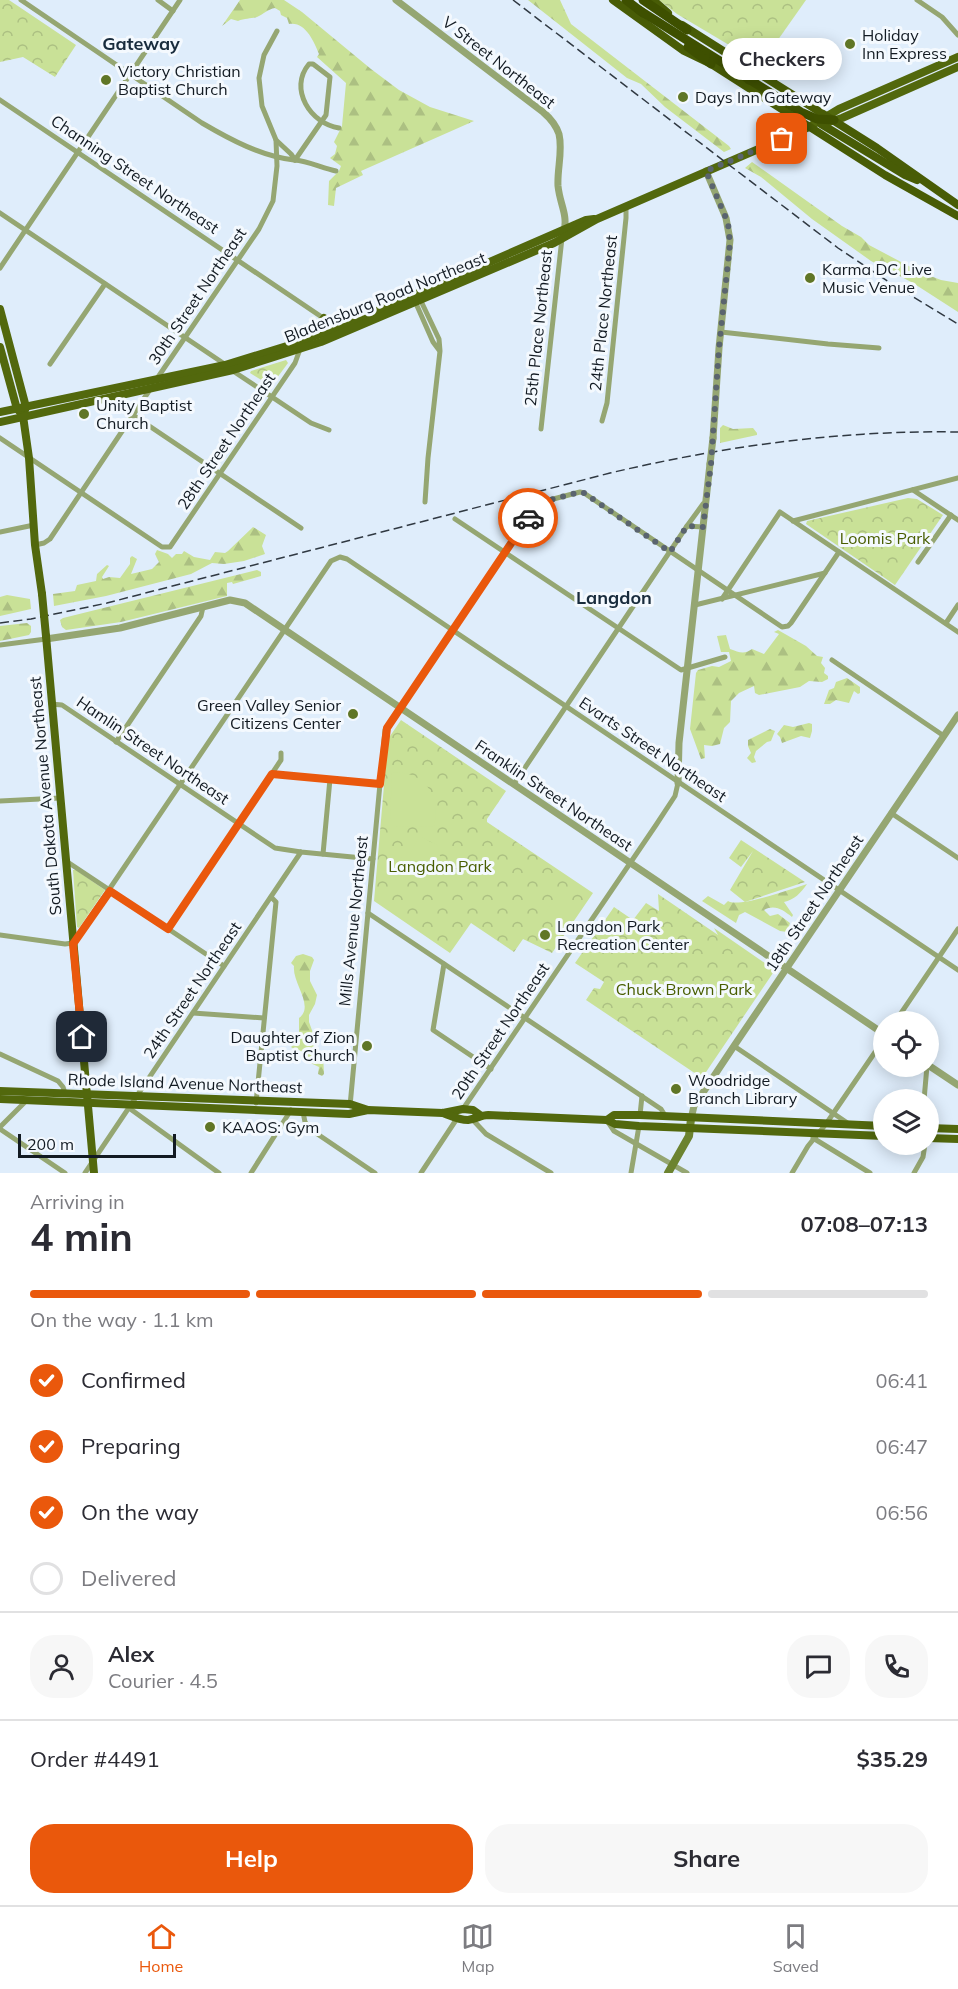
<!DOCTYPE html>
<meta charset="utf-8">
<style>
:root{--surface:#fff;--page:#f7f7f7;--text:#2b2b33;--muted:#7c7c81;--line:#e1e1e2;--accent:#ea580c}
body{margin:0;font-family:Mulish,sans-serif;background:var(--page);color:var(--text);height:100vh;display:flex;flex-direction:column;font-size:22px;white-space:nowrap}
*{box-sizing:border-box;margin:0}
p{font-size:20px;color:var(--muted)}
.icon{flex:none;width:33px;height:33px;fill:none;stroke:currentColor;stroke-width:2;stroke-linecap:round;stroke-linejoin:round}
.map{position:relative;height:1173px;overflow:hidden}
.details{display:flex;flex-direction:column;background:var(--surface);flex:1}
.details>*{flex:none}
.controls{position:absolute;left:873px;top:1011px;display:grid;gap:12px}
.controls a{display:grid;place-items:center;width:66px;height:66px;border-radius:50%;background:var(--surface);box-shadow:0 3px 15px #0003;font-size:30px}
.scale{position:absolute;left:18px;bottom:15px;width:158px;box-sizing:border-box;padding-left:6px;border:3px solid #121a22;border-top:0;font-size:16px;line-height:21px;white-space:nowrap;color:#121a22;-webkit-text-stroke:4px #f4f9fe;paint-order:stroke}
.pin{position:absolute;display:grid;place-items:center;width:51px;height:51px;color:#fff;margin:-26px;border-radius:12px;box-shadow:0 3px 9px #0006}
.courier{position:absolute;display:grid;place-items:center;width:60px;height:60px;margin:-30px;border:4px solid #ea580c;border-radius:50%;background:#fff;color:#222;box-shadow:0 2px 8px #0007}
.bubble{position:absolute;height:42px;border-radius:21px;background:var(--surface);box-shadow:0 3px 15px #0003;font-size:20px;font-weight:700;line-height:42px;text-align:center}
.overview em{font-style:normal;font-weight:700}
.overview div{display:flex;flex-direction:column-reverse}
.overview{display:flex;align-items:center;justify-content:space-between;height:102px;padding:0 30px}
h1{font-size:39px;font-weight:700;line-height:45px}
.bar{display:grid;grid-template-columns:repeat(4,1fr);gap:9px 6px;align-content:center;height:72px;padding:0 30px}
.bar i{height:8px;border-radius:4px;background:var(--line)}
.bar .on{background:var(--accent)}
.bar p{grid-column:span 4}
.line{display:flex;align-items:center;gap:15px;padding:0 30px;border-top:2px solid var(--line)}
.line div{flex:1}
.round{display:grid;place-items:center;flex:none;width:63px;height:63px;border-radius:24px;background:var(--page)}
ol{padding:0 30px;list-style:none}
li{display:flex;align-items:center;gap:18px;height:66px}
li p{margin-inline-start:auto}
li .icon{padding:6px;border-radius:50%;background:var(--accent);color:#fff;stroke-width:4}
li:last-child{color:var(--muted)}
li i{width:33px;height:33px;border:3px solid var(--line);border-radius:50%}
.button{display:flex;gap:12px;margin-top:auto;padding:12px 30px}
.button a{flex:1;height:69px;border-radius:24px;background:var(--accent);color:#fff;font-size:24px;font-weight:700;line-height:69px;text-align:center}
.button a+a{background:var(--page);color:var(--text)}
.tab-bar{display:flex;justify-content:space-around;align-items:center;height:84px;border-top:2px solid var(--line);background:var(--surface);font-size:16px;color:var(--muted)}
.tab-bar a{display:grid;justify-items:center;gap:3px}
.tab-bar .on{color:var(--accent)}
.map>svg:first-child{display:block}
.forest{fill:url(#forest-firs)}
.park{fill:url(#park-crowns)}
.pitch{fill:#c9e197}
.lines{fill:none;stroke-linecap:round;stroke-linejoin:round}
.minor{stroke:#95a672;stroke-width:5}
.tertiary{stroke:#95a672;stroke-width:7}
.secondary{stroke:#6c8330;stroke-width:8}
.primary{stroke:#52680d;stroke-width:8}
.trunk{stroke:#485c06;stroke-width:8}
.motorway{stroke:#3e5000;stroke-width:9}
.rail{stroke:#303942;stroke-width:1.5;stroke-dasharray:9 4.5;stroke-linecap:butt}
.tertiary-bridge{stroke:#95a672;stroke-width:7}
.primary-bridge{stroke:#52680d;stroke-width:8}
.done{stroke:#5a646e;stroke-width:6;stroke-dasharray:0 10.8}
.route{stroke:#ea580c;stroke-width:8}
.poi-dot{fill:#607626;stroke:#f4f9fe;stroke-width:2}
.labels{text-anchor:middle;stroke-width:6;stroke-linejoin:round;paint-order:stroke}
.poi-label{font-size:16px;fill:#121a22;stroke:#f4f9fe;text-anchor:start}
.street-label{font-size:16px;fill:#121a22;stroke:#f4f9fe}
.park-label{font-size:16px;fill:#485d01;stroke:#f4f9fe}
.neighbourhood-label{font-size:18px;font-weight:bold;fill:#192c3d;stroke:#f4f9fe}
</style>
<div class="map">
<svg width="958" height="1173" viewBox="0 0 958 1173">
<defs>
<pattern id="forest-firs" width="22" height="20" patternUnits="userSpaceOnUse" patternTransform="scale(1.5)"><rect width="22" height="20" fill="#c9e197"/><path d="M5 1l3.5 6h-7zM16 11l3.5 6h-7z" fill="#acc082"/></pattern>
<pattern id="park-crowns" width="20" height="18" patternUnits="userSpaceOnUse" patternTransform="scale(1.5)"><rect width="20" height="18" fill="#c9e197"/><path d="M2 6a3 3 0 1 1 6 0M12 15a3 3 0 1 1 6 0" fill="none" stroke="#acc082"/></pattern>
</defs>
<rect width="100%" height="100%" fill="#dfedfb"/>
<g class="forest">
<path d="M240 0H284L302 12 371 69 399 90 430 107 474 121 361 171 363 175 336 188 334 206 328 205 329 181 339 171 341 166 330 158 335 154 337 146 334 142 342 126 346 83 317 57 319 54C314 41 305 21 289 24L287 18 281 15 280 11 275 8C268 9 264 14 257 17 251 19 245 18 238 21L231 19 222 26Z"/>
<path d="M528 0H560L571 24 729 146 731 149 724 152 665 107 641 84 627 78Z"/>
<path d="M752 162 842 226 861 237 869 245 920 272 941 280 958 283V312L913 283 871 261 812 219 761 177 745 168Z"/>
<path d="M723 425 733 429 753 428 757 433V435L720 443V428Z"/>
<path d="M253 527 266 535 262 546 265 554 244 561 224 564 212 563 191 574 106 596 54 606 53 594 75 591 77 585 96 581 97 574 107 565 109 566 102 577 103 579 109 577 120 578 130 564V558L132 556 137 559 131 574 152 569 159 562 155 554 157 550 168 554 172 558 176 554H182L184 551 194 557 210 560 215 552 225 553 228 551Z"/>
<path d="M257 570 261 572V576L233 584 232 582 227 583V596L121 622 66 630 62 627 60 620 63 618Z"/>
<path d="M7 595 30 599 31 609 0 616V597Z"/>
<path d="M27 623 31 626V632L29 635 0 641V626Z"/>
<path d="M778 630 806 646 817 656 823 657 821 663 825 668 824 673 828 676V679L822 682 809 681 800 687 759 695 755 693 754 686 739 693 731 701 730 722 724 728 720 744 712 746 704 745 705 758 701 759 690 729 696 673 698 670 712 666 719 667 731 661 729 652H721L717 636 726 635 730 649C739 652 744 655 752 649L764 654 779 634 774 632Z"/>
<path d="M847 678 860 687V693L858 694 854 691 849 703 836 700 830 704H824L829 690 834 688 836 682Z"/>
<path d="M809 723 812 724V731L810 738 801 736 782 743 780 737 777 734 784 725 793 727Z"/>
<path d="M770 729 775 731 771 741 767 742 756 751 754 757 756 762 752 763 747 758 751 753 748 746V740Z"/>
<path d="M807 884C801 893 794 900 784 902L793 915 792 917C783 910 775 904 764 910L770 916 778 914 790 923 787 932 780 931 745 912 739 915 736 923 702 901 708 896 724 905 728 901C739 908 791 889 807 884Z"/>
<path d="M303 954 312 957 314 960 310 971V981L317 995 315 1004 309 1015V1022L313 1033 314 1045 323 1055 324 1074 322 1076 318 1074 319 1067 306 1061 302 1056 304 1052 299 1051V1053L291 1047 297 1041 299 1033V1018C315 1006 292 983 294 966L291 963 296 956Z"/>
</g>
<g class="park">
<path d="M0 0H9L76 45 55 77 23 57 0 62Z"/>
<path d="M659 0H806L761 64 677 14Z"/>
<path d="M286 360 288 363 271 386 250 373 251 371Z"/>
<path d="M908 498 917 499 943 515 895 585 806 524 807 521Z"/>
<path d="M401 720 506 791 487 819V822L593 893 552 953 523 939 514 952 471 923 450 953 374 901 388 739Z"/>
<path d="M741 840 805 882 745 902 730 890 753 851 741 867 729 858Z"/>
<path d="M73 870H76L105 890 79 928 77 927Z"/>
<path d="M658 894 718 935 714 928 775 970 702 1078 586 1000 594 988 600 989 604 982 575 963 614 907 633 920 646 903 659 911Z"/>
</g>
<g class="pitch">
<path d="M392 772C425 772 441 795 434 826L395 827 390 821Z"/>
<path d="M419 836 437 845 440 856 457 870 452 881 446 882 435 876 432 881 428 878 427 880 422 878 421 879 412 874 414 870 412 869 410 873 397 864 404 854H410Z"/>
<path d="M558 894 579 908 567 926 546 912Z"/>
</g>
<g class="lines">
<g class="minor">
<path d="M21 0 202 123C231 140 261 156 294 160 308 161 322 168 336 171"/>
<path d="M158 0 173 11"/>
<path d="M917 0 942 17 958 35"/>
<path d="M0 100 338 328"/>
<path d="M276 140 291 154 295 160"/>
<path d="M295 160 326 115 330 77 313 64H309C288 89 311 124 339 128"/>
<path d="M0 213 226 365"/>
<path d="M0 268 180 0"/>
<path d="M414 299 433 342 439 350"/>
<path d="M420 299 439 339 440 351 428 458 425 502"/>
<path d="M721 332 828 344 879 348"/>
<path d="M50 364 105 284"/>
<path d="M233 371 311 423 329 430"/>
<path d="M156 380 259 229 273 201 277 166 276 140 262 106 259 78 264 55 277 31"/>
<path d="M113 396 116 403 127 411 301 528"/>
<path d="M602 421 607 403 626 218V207"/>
<path d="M541 429 562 238"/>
<path d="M0 438 162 547H170L295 363 299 352V347"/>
<path d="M913 490 958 520"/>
<path d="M455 519 681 670 725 657"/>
<path d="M793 521 958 478"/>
<path d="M687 526 703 504"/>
<path d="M0 532 34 525"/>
<path d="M35 545 44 543 50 539 151 388"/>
<path d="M918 562 951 515"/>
<path d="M722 599 780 512 958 632"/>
<path d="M695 605 825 573"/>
<path d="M946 623 958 605"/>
<path d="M0 645 46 639"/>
<path d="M832 660 944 736"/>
<path d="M51 704 62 705 275 848 301 852 373 859"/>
<path d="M116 742 201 616 203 607"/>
<path d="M272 774 380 784"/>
<path d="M514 784 687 526 703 527"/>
<path d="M0 801 60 798"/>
<path d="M891 813 958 858"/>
<path d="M323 854 330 779"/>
<path d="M66 861 224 966"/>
<path d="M368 913 661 1109 666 1117"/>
<path d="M168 929 281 760V753"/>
<path d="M0 935 65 944 73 943 331 561 340 557 347 559 958 970"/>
<path d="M444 964 433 1030 491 1069"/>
<path d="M193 1013 264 1018"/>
<path d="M895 1022 958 929"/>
<path d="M734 1046 849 1124"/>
<path d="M0 1054 58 1081 63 1087 65 1093"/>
<path d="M924 1100 927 1066"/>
<path d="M256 1103 276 902 271 897"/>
<path d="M350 1106 385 730 536 507 542 502 580 492 584 493 782 627 788 626 791 623 839 552"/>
<path d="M129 1108 219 1173"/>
<path d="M463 1109 656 825 675 796 678 783"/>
<path d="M303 1112 305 1122 310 1129 375 1173"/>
<path d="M640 1115 642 1096"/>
<path d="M472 1119 486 1134 551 1173"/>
<path d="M608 1122 614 1131 687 1173"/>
<path d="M0 1127 27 1100"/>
<path d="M0 1129 65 1173"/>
<path d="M813 1138 870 1173"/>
<path d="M85 1173 301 852"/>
<path d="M251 1173 291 1110"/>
<path d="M421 1173 458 1117"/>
<path d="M631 1173 639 1126"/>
<path d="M792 1173 808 1146 826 1124 884 1039"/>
<path d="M914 1173 923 1157 925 1144"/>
</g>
<g class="tertiary">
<path d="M396 0 543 112C550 118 556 125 559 134 563 151 557 169 558 186 560 205 568 214 564 232"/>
<path d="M706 171 726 218 730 240 719 348 713 438"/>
<path d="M46 639 120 628 230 600 245 603 884 1034"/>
<path d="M678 783 679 743 710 464"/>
<path d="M928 1065 958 1085"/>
<path d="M691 1119 694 1106 734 1046 958 715"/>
</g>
<path class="secondary" d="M668 1173 689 1136 691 1119"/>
<g class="primary">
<path d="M829 122 842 118 958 67"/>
<path d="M0 309 26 407 23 416 29 458 35 545 42 594"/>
<path d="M309 339 324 318"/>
<path d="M0 347 17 409 20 412"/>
<path d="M0 412 225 365 290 345 338 328 586 220 594 219"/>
<path d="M0 422 233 370 321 342 554 243 597 219 809 127 839 109 958 57"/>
<path d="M46 636 94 1173"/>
<path d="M0 1091 350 1104 368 1110"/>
<path d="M0 1099 349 1114 368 1110 443 1113 463 1109 473 1110 480 1115"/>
<path d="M443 1113C451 1116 459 1120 468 1120 476 1119 481 1115 488 1115L607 1120 615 1124 639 1126 884 1136"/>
<path d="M607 1120 614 1115H640L884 1126"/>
<path d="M928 1128 958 1129"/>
<path d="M928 1138 958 1139"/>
</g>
<g class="trunk">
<path d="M613 0 684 51 711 64 885 175 958 216"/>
<path d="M653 0 668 13"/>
<path d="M682 25 877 148 958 205"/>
<path d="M821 124 905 175 917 180"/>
</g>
<g class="motorway">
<path d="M626 0 643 13"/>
<path d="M643 0 687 30"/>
<path d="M639 10 801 112 817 119 834 120"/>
<path d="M688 47 711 64"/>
<path d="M749 80 760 75"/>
</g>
<g class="rail">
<path d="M513 0 838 248 895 286 958 324"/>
<path d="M0 623 31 619 107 603 610 473C725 446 841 430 958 432"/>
</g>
<path class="tertiary-bridge" d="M710 464 713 438"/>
<path class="primary-bridge" d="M42 594 46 636"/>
</g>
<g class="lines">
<path class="done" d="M528 518 536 507 542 502 580 492 584 493 670 552 687 526 703 527 711 464 719 348 730 243 728 223 706 171 782 139"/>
<path class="route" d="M82 1037 73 944 110 891 168 929 272 774 380 784 387 728 528 518"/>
</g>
<g class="poi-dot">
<circle cx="850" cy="44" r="6"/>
<circle cx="106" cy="80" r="6"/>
<circle cx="683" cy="97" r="6"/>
<circle cx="810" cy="278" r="6"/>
<circle cx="84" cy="414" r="6"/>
<circle cx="353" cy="714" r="6"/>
<circle cx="545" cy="935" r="6"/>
<circle cx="367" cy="1046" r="6"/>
<circle cx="676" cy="1089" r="6"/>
<circle cx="210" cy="1127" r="6"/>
</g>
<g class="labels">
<g class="poi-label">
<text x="862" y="41">Holiday<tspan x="862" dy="18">Inn Express</tspan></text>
<text x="118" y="77">Victory Christian<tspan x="118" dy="18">Baptist Church</tspan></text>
<text x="695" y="103">Days Inn Gateway</text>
<text x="822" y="275">Karma DC Live<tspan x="822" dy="18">Music Venue</tspan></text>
<text x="96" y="411">Unity Baptist<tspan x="96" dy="18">Church</tspan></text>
<text x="341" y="711" text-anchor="end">Green Valley Senior<tspan x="341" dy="18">Citizens Center</tspan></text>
<text x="557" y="932">Langdon Park<tspan x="557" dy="18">Recreation Center</tspan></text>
<text x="355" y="1043" text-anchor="end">Daughter of Zion<tspan x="355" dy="18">Baptist Church</tspan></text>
<text x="688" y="1086">Woodridge<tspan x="688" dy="18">Branch Library</tspan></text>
<text x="222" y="1133">KAAOS: Gym</text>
</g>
<g class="street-label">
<text transform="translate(499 62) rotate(38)" y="6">V Street Northeast</text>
<text transform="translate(135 174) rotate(34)" y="6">Channing Street Northeast</text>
<text transform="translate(197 296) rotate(-56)" y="6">30th Street Northeast</text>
<text transform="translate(385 297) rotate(-22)" y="6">Bladensburg Road Northeast</text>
<text transform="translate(603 313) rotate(-84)" y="6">24th Place Northeast</text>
<text transform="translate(538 328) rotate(-84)" y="6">25th Place Northeast</text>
<text transform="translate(226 441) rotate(-56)" y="6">28th Street Northeast</text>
<text transform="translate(653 749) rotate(34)" y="6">Evarts Street Northeast</text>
<text transform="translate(153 750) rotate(34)" y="6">Hamlin Street Northeast</text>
<text transform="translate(554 795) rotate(34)" y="6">Franklin Street Northeast</text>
<text transform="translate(45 796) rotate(-95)" y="6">South Dakota Avenue Northeast</text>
<text transform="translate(814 903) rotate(-56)" y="6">18th Street Northeast</text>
<text transform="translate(353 921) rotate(-84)" y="6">Mills Avenue Northeast</text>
<text transform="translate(192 990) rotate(-56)" y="6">24th Street Northeast</text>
<text transform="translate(500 1031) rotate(-56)" y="6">20th Street Northeast</text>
<text transform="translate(185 1083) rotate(2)" y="6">Rhode Island Avenue Northeast</text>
</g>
<g class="park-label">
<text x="885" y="544">Loomis Park</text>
<text x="440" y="872">Langdon Park</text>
<text x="684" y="995">Chuck Brown Park</text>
</g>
<g class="neighbourhood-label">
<text x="141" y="50">Gateway</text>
<text x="614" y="604">Langdon</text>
</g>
</g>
</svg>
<div class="controls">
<a><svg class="icon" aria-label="locate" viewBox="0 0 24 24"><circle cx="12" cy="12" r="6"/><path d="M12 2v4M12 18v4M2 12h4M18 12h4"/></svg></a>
<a><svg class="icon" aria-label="layers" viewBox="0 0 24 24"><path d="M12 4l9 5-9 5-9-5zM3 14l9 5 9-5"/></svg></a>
</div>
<div class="scale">200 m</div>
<div class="pin" style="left:782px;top:139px;background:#ea580c"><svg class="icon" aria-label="bag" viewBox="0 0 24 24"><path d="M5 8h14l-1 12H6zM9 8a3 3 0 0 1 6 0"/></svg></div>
<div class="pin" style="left:82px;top:1037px;background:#1f2937"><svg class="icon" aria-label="home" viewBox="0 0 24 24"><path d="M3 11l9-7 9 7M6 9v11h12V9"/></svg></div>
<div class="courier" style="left:528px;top:518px"><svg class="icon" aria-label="car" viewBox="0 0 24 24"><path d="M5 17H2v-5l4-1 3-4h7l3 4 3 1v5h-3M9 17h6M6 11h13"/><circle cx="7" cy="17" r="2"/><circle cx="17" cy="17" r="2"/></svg></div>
<div class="bubble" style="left:722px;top:38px;width:120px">Checkers</div>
</div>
<section class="details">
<div class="overview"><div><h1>4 min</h1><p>Arriving in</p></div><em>07:08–07:13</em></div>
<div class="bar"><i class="on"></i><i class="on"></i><i class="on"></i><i></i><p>On the way · 1.1 km</p></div>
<ol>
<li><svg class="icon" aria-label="check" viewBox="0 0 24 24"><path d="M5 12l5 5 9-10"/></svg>Confirmed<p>06:41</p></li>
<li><svg class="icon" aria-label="check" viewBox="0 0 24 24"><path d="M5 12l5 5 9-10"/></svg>Preparing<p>06:47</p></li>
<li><svg class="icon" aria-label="check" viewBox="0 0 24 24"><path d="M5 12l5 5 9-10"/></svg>On the way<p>06:56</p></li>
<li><i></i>Delivered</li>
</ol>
<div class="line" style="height:108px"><a class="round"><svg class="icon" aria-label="person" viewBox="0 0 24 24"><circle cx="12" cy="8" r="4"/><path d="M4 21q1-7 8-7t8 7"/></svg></a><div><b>Alex</b><p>Courier · 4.5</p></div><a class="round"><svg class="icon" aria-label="chat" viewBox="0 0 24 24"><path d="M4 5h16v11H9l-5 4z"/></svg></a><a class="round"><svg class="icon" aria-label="phone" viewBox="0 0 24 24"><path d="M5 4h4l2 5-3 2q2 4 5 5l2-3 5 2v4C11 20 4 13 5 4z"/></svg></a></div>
<div class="line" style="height:78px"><div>Order #4491</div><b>$35.29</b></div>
<div class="button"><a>Help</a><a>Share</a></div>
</section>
<nav class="tab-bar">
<a class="on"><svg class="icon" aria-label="home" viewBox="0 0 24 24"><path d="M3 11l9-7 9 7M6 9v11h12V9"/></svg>Home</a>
<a><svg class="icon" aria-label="map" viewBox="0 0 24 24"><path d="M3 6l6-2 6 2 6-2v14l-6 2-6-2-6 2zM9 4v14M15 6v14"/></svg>Map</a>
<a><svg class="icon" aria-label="saved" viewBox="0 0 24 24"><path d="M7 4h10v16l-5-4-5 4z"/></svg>Saved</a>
</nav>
